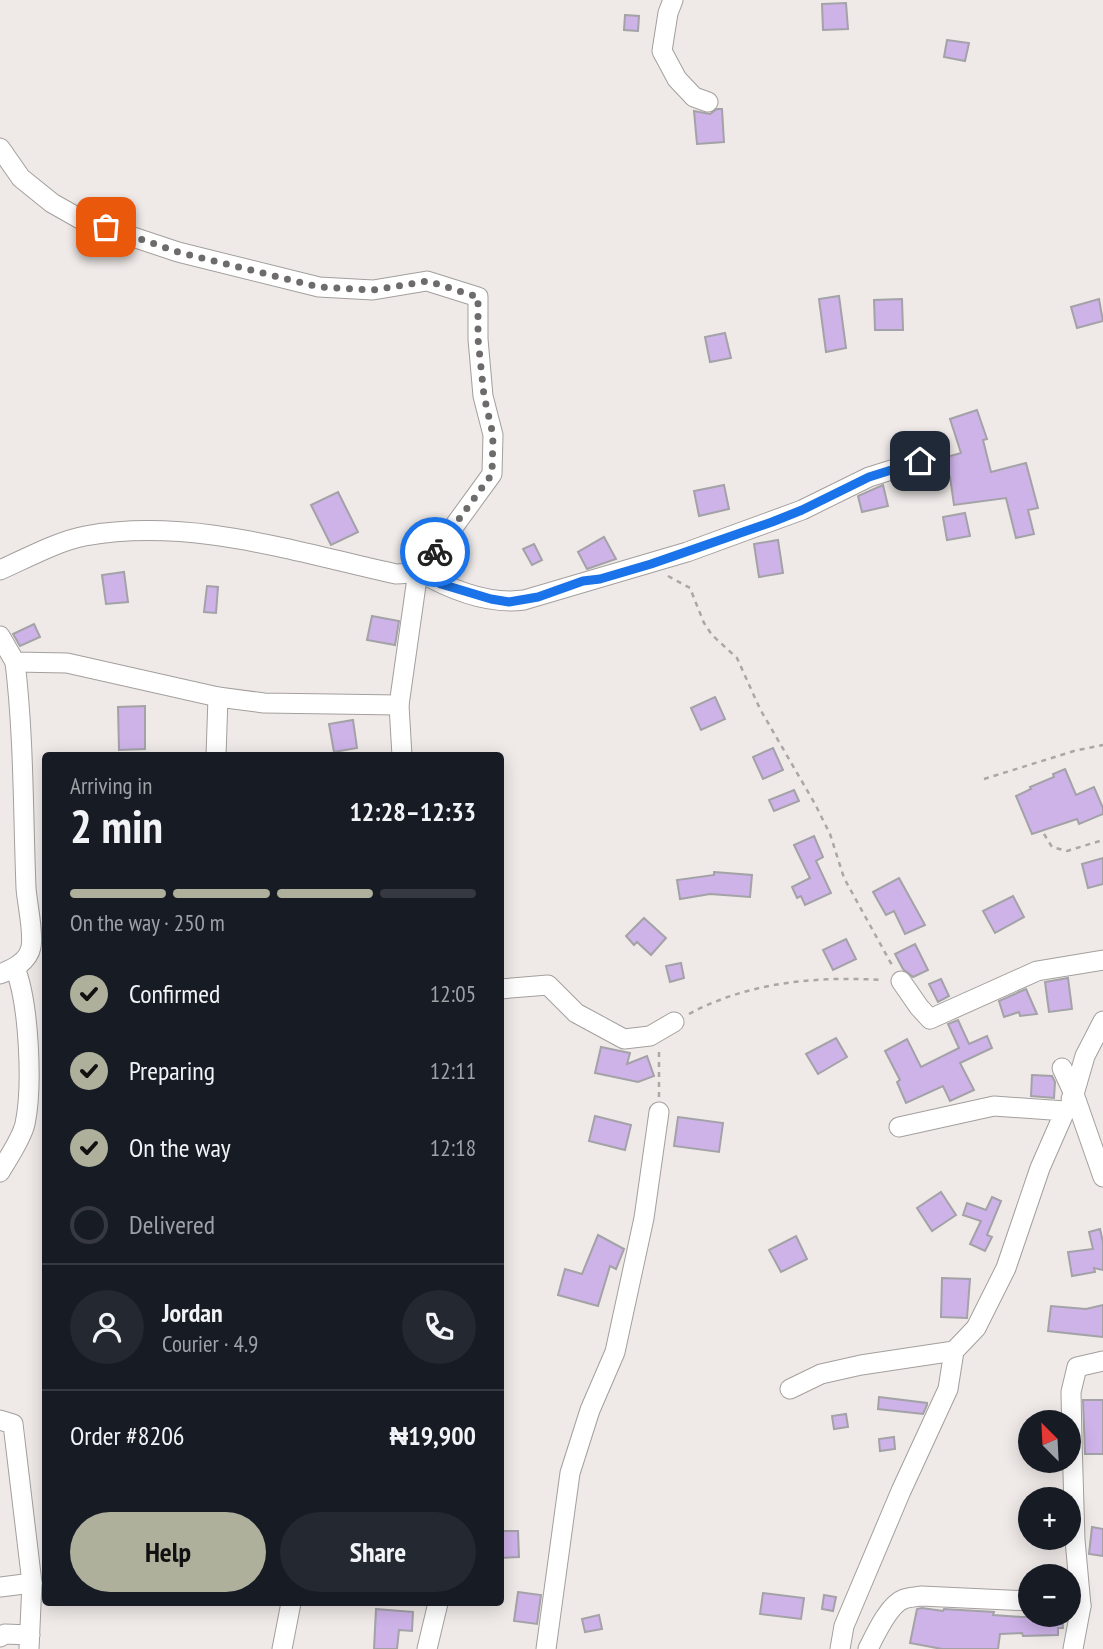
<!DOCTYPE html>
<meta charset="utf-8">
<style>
:root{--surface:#171b24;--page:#242831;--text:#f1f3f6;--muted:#9ea1a6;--line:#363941;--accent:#aeb09b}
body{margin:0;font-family:"PT Sans Narrow",sans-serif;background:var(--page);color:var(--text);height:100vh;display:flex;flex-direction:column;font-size:26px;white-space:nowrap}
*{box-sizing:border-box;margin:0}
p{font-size:23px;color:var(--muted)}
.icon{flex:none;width:38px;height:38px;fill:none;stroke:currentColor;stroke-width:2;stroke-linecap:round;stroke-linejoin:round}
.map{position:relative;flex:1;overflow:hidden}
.panel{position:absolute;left:42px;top:752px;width:462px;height:854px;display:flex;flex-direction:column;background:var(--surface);border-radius:7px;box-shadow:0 4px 18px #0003}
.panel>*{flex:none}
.needle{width:46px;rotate:336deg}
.buttons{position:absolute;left:1018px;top:1410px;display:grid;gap:14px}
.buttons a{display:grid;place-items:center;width:63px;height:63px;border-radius:50%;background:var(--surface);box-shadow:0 4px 18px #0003;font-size:35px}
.pin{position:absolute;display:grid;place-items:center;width:60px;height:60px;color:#fff;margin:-30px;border-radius:14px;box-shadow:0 4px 10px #0006}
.courier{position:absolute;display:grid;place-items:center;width:70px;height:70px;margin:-35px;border:5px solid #1a73e8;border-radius:50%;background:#fff;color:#222;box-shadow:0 2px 9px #0007}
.summary em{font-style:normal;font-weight:800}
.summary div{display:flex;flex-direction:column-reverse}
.summary{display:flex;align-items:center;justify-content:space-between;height:119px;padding:0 28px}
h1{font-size:46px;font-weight:800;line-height:52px}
.bar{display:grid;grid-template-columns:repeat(4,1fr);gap:10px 7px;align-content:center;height:84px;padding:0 28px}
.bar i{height:9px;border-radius:5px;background:var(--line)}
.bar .on{background:var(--accent)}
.bar p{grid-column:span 4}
.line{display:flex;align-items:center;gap:18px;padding:0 28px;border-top:2px solid var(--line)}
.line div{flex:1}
.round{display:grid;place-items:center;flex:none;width:74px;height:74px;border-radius:37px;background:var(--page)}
ol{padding:0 28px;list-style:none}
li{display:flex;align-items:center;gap:21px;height:77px}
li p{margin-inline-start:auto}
li .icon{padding:7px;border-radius:50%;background:var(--accent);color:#111;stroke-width:4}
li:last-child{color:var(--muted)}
li i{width:38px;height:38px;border:4px solid var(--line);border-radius:50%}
.action{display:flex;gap:14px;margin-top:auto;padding:14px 28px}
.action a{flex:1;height:80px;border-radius:42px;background:var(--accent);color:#111;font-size:28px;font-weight:800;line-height:80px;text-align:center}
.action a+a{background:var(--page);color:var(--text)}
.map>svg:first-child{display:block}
.building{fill:#ceb3e9;stroke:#a3a2a6;stroke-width:2}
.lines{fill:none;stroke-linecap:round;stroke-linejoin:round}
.minor-casing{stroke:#a39f9d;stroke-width:21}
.path{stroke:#aaa7a5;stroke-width:2.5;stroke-dasharray:5 5;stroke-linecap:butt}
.minor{stroke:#fff;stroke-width:19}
.done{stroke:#6e6b6b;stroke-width:7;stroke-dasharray:0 12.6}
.route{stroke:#1a73e8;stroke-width:9}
</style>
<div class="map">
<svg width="1103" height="1649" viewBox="0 0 1103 1649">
<rect width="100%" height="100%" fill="#efeae8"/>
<g class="building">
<path d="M846 3 848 29 823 30 822 4Z"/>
<path d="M625 15 639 16 638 31 624 30Z"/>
<path d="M947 40 969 43 965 61 944 57Z"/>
<path d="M717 109H722L724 142 697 144 694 111 710 114Z"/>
<path d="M839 296 846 348 826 352 819 299Z"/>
<path d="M902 299 903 330H875L874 300Z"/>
<path d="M1099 299 1103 321 1077 328 1071 307Z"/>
<path d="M725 333 731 358 710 362 705 337Z"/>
<path d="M977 410 987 439 983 440 991 472 1026 463 1038 508 1028 510 1034 534 1016 538 1006 498 954 505 950 477 934 481 930 468 932 461 961 453 950 419Z"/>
<path d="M724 485 729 509 699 516 694 491Z"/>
<path d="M883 485 888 506 862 512 858 496Z"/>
<path d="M338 492 358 532 331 545 311 505Z"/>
<path d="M965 513 970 536 947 540 943 517Z"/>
<path d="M604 537 616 559 587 569 578 552Z"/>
<path d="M778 540 783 573 759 577 754 544Z"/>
<path d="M534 544 542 560 532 565 523 549Z"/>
<path d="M124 572 128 602 106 604 102 575Z"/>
<path d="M207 586 218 587 216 613 204 612Z"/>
<path d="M372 616 399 621 395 645 367 640Z"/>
<path d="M34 624 40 637 20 646 13 634Z"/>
<path d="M715 697 725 719 701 730 691 708Z"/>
<path d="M145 706V749L119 750 118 707Z"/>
<path d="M353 720 357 748 334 752 329 724Z"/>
<path d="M773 748 783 770 763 779 753 757Z"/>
<path d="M1065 769 1076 795 1094 787 1103 808V814L1079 824 1077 819 1032 834 1016 796 1031 789 1030 787 1054 777 1053 774Z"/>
<path d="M794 790 799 801 774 811 769 800Z"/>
<path d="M814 836 823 857 816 861 831 893 805 905 801 896 797 898 792 887 810 878 794 845Z"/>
<path d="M1103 858V884L1088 888 1082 864Z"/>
<path d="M714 872 752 875 750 897 710 894 680 899 677 880 714 875Z"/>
<path d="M899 878 925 925 905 934 894 911 886 915 873 892Z"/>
<path d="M1013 896 1024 917 995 933 983 911Z"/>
<path d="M644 918 666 938 651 955 637 942 634 945 626 936Z"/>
<path d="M846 939 856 959 833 970 823 950Z"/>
<path d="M915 944 928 970 913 977 903 969 895 954Z"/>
<path d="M681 963 684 978 670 982 666 966Z"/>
<path d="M1068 978 1072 1009 1049 1012 1045 982Z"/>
<path d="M941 979 949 996 938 1002 929 984Z"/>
<path d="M1026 989 1037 1014 1020 1016 1019 1012 1004 1017 999 1001Z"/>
<path d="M958 1020 969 1044 987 1036 992 1048 960 1063 974 1090 950 1101 943 1086 906 1103 897 1082 900 1080 885 1051 907 1039 921 1067 959 1048 948 1024Z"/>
<path d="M836 1038 847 1057 818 1074 806 1054Z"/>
<path d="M601 1047 630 1053 627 1064 647 1056 654 1076 638 1082 595 1073Z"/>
<path d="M1032 1075 1052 1076 1055 1082 1054 1098 1031 1096Z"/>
<path d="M595 1116 631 1125 625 1150 589 1141Z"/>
<path d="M678 1117 723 1123 719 1152 674 1146Z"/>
<path d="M941 1192 956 1215 932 1231 917 1208Z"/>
<path d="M992 1197 1001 1201 987 1235 992 1237 985 1251 970 1244 981 1221 963 1215 967 1203 986 1210Z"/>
<path d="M1100 1229 1103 1242V1270L1094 1268 1095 1272 1072 1276 1068 1252 1093 1249 1089 1232Z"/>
<path d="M598 1235 624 1249 616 1269 610 1266 598 1306 558 1295 565 1269 582 1274Z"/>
<path d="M796 1236 807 1259 781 1272 769 1250Z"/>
<path d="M942 1278 970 1279 967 1318 941 1317Z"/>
<path d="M1103 1305V1337L1048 1331 1051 1306 1086 1309Z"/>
<path d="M879 1397 927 1403V1405L923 1414 878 1409Z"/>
<path d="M1083 1400H1103V1454H1085Z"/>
<path d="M846 1414 848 1427 834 1429 832 1416Z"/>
<path d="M894 1437 895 1449 880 1451 879 1439Z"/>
<path d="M1092 1527 1103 1529V1556L1089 1554Z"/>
<path d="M500 1531H518L519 1557 500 1558Z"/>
<path d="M518 1592 541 1595 537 1624 514 1621Z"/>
<path d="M763 1593 804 1598 801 1619 760 1614Z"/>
<path d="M824 1595 836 1597 833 1611 822 1609Z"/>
<path d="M922 1608 943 1611 944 1609 994 1612 993 1615 1022 1617 1062 1615 1063 1628H1058V1635L1023 1636 1022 1633 1000 1634 998 1649H942L910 1643 917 1609Z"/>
<path d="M376 1609 413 1612 412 1631 399 1630 397 1649H374Z"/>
<path d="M599 1615 602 1629 585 1632 582 1619Z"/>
</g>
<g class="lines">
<defs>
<g id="minor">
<path d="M673 0 668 13 662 51 677 79 694 97 708 102"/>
<path d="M0 148 21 178 52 203 82 220 178 252 319 287 373 290 427 281 478 297V339L483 396 493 435 492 474 428 562C417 571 410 574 396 574 295 552 190 517 85 536 58 541 25 559 0 570"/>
<path d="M0 636 15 662 67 663 218 697 264 703 399 705"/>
<path d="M216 756 218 697"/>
<path d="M402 756 399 705 418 571C449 589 487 605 524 600L687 552 802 510 869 477 920 461"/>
<path d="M0 974C13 969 28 962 31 947 34 933 27 903 26 888 23 812 24 737 15 662"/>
<path d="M901 981 919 1007 930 1019 1037 971 1103 960"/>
<path d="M500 989 548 985 576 1013 624 1039 650 1036 674 1022"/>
<path d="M1103 1021 1085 1056 1074 1094 1103 1177"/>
<path d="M1062 1068 1074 1094 1071 1099"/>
<path d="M0 1172C8 1158 21 1140 25 1124 33 1086 29 1003 15 968"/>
<path d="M790 1389 821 1374 861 1365 954 1351 976 1328 1006 1268 1040 1168 1065 1111 994 1106 899 1127"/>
<path d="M0 1420 13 1424 32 1583 29 1649"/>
<path d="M0 1587 32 1583"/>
<path d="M1069 1604 1081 1606 1075 1540 1072 1440 1071 1392 1077 1367 1103 1361"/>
<path d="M0 1637 5 1634 30 1635"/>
<path d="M282 1649 291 1603"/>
<path d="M427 1649 438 1603"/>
<path d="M546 1649 570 1473 590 1410 615 1352 644 1218 659 1112"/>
<path d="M840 1649 844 1626 901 1491 948 1389 954 1351"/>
<path d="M868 1649C875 1635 889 1604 904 1599 909 1597 916 1597 921 1596L1031 1601"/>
<path d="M1073 1649 1081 1606"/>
</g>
</defs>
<use href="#minor" class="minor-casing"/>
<g class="path">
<path d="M668 576 690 588 704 623 712 635 737 658 760 709 815 804 830 834 844 878 893 967"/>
<path d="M984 779 1074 751 1103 745"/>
<path d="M1044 834 1052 847 1067 851 1103 840"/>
<path d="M689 1014C748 982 817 976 883 980"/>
<path d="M659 1097V1051"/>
</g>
<use href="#minor" class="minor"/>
</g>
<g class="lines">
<path class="done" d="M106 227 178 252 319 287 373 290 428 281 478 297V339L484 396 493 435 492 474 435 552"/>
<path class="route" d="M435 552 418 571 441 584 491 599 509 602 538 597 583 581 600 579 651 564 772 522 802 510 869 477 920 461"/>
</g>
</svg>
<div class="buttons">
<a><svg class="needle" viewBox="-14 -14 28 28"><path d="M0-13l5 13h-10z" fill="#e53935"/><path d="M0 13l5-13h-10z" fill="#9ea1a6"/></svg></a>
<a>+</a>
<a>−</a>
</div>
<div class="pin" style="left:106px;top:227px;background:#ea580c"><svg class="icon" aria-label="bag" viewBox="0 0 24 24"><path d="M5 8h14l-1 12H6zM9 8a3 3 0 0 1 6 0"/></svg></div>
<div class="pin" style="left:920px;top:461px;background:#1f2937"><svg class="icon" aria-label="home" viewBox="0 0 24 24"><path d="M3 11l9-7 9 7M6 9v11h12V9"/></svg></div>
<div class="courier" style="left:435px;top:552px"><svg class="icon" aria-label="bike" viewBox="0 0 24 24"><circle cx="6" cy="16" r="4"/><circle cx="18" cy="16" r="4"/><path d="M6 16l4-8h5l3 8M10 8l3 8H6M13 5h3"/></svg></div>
<section class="panel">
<div class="summary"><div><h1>2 min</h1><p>Arriving in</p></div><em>12:28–12:33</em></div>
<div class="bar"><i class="on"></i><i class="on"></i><i class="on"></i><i></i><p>On the way · 250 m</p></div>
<ol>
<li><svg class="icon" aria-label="check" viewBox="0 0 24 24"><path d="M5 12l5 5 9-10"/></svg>Confirmed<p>12:05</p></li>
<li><svg class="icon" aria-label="check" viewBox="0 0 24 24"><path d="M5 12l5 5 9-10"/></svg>Preparing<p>12:11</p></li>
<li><svg class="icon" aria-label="check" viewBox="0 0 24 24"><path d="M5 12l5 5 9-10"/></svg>On the way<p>12:18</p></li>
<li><i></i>Delivered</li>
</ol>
<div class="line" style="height:126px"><a class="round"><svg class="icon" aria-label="person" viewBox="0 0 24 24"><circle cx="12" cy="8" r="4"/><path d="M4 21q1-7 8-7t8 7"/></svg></a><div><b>Jordan</b><p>Courier · 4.9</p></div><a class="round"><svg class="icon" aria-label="phone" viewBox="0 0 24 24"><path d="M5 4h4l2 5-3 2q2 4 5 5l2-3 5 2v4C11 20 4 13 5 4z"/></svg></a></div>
<div class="line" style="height:91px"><div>Order #8206</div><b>₦19,900</b></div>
<div class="action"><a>Help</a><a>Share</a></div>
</section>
</div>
